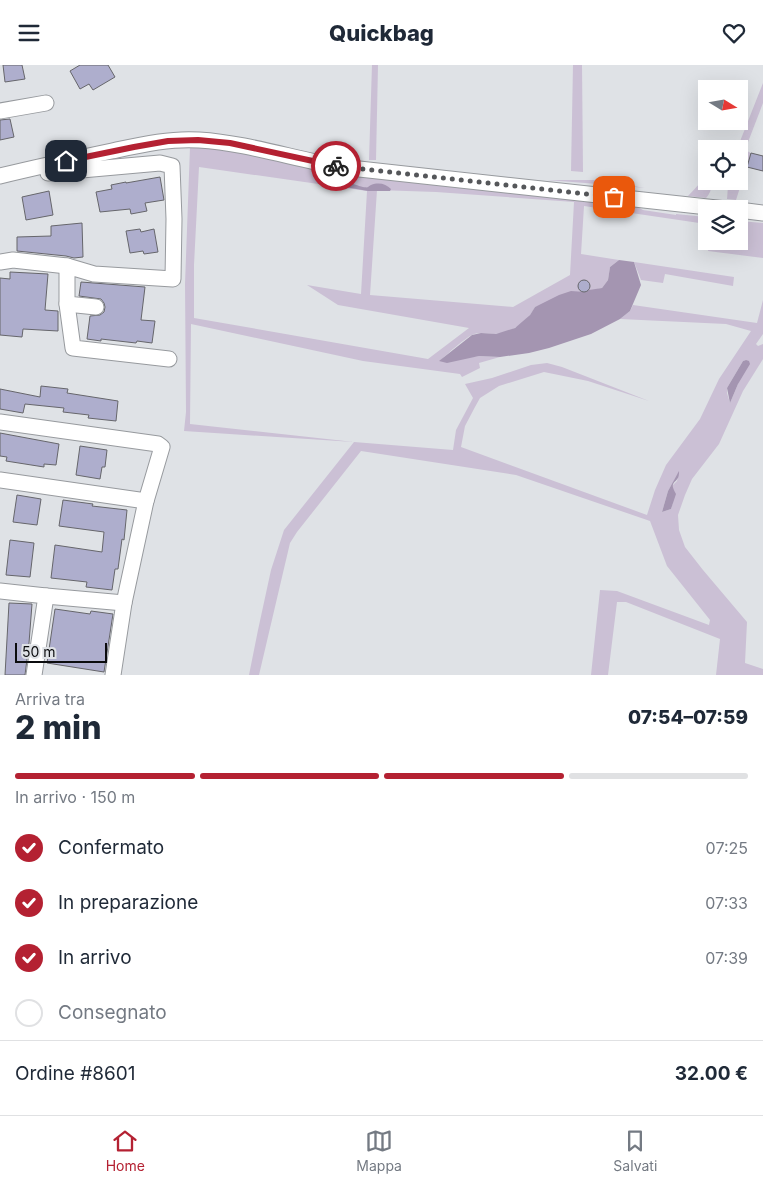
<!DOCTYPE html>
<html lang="it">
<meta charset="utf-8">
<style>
:root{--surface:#fff;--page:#f6f6f7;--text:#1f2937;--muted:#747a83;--line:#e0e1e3;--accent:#b42132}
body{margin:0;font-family:Inter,sans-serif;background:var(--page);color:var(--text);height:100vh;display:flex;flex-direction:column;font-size:19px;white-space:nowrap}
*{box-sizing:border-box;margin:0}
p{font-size:16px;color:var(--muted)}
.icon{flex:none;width:28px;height:28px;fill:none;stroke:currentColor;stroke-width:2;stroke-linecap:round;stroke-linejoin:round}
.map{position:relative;height:610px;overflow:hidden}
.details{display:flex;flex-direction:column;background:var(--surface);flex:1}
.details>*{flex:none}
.needle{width:32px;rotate:101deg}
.controls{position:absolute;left:698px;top:15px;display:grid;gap:10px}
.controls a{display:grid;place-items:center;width:50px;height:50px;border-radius:0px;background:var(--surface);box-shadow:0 5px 20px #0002;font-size:25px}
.scale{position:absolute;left:15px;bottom:12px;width:92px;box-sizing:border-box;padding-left:5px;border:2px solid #0b0c0e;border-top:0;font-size:14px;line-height:18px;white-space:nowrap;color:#0b0c0e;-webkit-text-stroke:4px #dfe2e6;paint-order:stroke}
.pin{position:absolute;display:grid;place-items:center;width:42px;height:42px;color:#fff;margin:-21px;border-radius:10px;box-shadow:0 2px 8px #0006}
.courier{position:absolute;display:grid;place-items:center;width:50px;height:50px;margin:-25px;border:4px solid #b42132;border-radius:50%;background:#fff;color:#222;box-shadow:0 1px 6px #0007}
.head em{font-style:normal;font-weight:800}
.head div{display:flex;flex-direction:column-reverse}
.head{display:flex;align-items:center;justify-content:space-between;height:85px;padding:0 15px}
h1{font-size:32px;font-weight:800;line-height:38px}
.bar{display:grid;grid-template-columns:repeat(4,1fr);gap:8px 5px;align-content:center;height:60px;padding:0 15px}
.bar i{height:6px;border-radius:4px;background:var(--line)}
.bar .current{background:var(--accent)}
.bar p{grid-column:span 4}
.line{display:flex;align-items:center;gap:12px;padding:0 15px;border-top:1px solid var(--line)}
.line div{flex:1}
ol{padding:0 15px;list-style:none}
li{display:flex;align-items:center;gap:15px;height:55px}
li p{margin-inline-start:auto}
li .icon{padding:5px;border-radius:50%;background:var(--accent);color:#fff;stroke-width:4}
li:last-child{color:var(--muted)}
li i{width:28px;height:28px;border:2px solid var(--line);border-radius:50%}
header{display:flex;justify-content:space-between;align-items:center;height:65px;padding:0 15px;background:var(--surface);font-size:22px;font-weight:800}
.dock{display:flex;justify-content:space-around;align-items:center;height:70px;border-top:1px solid var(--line);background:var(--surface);font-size:14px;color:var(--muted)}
.dock a{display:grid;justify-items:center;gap:2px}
.dock .current{color:var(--accent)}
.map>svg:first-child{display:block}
.green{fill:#cbc0d5;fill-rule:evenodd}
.forest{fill:#a495b1}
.building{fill:#aeaecd;stroke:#66666b}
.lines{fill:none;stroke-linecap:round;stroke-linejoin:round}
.minor-casing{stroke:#979a9e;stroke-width:17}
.minor{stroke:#fff;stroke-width:15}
.done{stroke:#55575a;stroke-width:5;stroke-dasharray:0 9}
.route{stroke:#b42132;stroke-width:6}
</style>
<header><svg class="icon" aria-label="menu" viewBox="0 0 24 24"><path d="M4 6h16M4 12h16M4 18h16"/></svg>Quickbag<svg class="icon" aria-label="heart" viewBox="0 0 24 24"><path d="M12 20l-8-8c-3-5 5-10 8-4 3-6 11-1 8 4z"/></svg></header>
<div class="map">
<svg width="763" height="610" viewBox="0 0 763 610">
<rect width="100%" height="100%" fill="#dfe2e6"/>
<g class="green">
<path d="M372 0H378L376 95H369Z"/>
<path d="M573 0H582L583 107 571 106Z"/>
<path d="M763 18V38L745 85 751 88 736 135 727 134 728 121 726 116H739V84H737Z"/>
<path d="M190 82H205L632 139 643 145 676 150V149L706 152V159L584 141 581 189 619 195 610 202 608 215 602 223C596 224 587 228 581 227L535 242C528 256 511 269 494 269 487 269 481 267 474 269 466 272 446 290 440 296L479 291 500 292 479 298 480 303 462 312 460 309 363 296 191 259 190 359 354 377 453 385 456 365 473 333 465 319 492 313 531 300 547 298 562 302 649 336 588 316 544 307 499 321 480 333 475 342 465 361 461 382 647 450 655 425 666 400 700 354 719 314 751 266 726 259 620 254 630 246 633 240 757 258 763 235V269L756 279 758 281 763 279V294L743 326 719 379 692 414 685 430 678 450 679 465 685 482 703 505 747 557 745 598 763 604V610H716L720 574 626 537H617L608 610H591L600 525 617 526 709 560 710 555 667 501 650 456 516 410 361 386 297 467 290 478 259 610H249L258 565 271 505 284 465 354 377 184 366 186 347 185 219ZM199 102 367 126 361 229 307 220 338 240 469 263 428 294 194 253V200ZM377 125 436 127 574 137 570 210 513 242 370 230ZM746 295 738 319 730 338 727 328V323L743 296ZM679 407 677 416 673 420V437L671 444 662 447 668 426Z"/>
<path d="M547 115H597L645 123 635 122Z"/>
<path d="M702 116C715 115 712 126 706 133L688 131Z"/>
<path d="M739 156 763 158V193L708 186 710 176H739Z"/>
<path d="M634 197 734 212 733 221 665 209 663 218 641 215Z"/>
</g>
<g class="forest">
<path d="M347 118C353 118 358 121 363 122 369 123 367 122 371 120 379 117 386 119 391 124L390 126H368L345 122 344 120Z"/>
<path d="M619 195 634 197 641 220 630 246 620 254 591 269 549 283 529 288 500 292 479 291 447 298 439 296 472 270 481 268 496 269 515 263 530 250 535 242 559 230 571 226 585 227 589 225 602 223 608 215 610 202Z"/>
<path d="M746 295 749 296 750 299 738 319 730 338 727 323 743 296Z"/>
<path d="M679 406C680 420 667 414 676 429L671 444 662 447 668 426Z"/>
</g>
<g class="building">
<path d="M3 0H22L25 14 5 17Z"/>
<path d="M80 0H108L115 12 93 25 89 19 80 24 70 6Z"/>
<path d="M10 54 14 72 0 75V55Z"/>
<path d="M751 88 763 91V106L747 102Z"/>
<path d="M160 112 164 135 145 138 147 146 131 149 130 144 100 147 96 127 112 124 111 120 126 117V118Z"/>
<path d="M49 126 53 150 26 155 22 132Z"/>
<path d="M82 158 83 192 74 193 66 191 17 186V172L51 171V161Z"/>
<path d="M140 164 141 167 154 164 158 187 144 189 143 186 130 188 126 166Z"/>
<path d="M10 207 48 209 45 245 58 246V266L23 264 22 272 0 270V213L10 214Z"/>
<circle cx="584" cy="221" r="6"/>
<path d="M81 217 145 222 141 255 155 256 152 278 137 276 136 278 101 274V276L87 274 90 251 100 250 104 247 105 242 104 238 101 234 79 231Z"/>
<path d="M41 321 68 324 67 328 118 336 116 356 88 353 89 350 63 347 64 343 25 339 23 348 0 344V324L40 332Z"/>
<path d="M0 368 59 379 56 400 44 399V402L6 396 7 392 0 391Z"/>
<path d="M80 381 107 385 105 402H102L100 414 76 410Z"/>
<path d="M17 430 41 434 37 460 13 457Z"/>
<path d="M63 435 93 439 92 441 127 445 124 475 122 474 118 504H115L112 525 86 522 87 517 51 513 55 480 102 487 104 467 59 461Z"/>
<path d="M10 475 34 478 30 512 6 510Z"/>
<path d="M9 538 32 539 29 578 25 610H5Z"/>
<path d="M55 544 90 549 91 546 113 549 104 607 47 598Z"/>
</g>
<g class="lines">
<defs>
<g id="minor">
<path d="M0 46 46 38"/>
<path d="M48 108 160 98 172 101 174 154 173 214 94 209 67 201V239L96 242"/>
<path d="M0 111C37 102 74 94 112 86 140 80 170 73 199 75 247 78 294 94 341 102L726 144"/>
<path d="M739 145 763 148"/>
<path d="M0 197 13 195 67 201"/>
<path d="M67 239 73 283 169 294"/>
<path d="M0 357 158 379 162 382 146 436 124 538 113 610"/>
<path d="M0 415 146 436"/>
<path d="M0 526 46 531 124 538"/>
<path d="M34 610 46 531"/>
</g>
</defs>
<use href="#minor" class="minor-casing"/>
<use href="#minor" class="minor"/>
</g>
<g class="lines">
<path class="done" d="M336 101 614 132"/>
<path class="route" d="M66 96 134 82 168 76 198 75 230 78 336 101"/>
</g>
</svg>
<div class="controls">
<a><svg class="needle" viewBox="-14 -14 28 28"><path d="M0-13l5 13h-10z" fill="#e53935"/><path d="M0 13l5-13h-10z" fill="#747a83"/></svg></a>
<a><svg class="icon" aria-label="locate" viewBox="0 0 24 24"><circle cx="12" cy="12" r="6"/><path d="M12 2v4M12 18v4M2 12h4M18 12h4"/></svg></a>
<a><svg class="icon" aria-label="layers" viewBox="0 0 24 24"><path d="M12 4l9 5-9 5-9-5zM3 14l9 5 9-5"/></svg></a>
</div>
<div class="scale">50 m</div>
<div class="pin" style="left:614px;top:132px;background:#ea580c"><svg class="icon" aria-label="bag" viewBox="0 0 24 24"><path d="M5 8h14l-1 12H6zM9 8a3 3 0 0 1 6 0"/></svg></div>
<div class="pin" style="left:66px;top:96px;background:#1f2937"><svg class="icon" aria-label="home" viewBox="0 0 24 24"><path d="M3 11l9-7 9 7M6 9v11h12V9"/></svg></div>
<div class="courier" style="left:336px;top:101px"><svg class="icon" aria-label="bike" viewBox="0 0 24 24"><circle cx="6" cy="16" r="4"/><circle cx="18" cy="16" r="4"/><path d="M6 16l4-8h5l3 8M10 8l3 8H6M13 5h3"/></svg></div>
</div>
<section class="details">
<div class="head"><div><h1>2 min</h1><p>Arriva tra</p></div><em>07:54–07:59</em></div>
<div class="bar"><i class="current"></i><i class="current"></i><i class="current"></i><i></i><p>In arrivo · 150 m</p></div>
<ol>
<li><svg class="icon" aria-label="check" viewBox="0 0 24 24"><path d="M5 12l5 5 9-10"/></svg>Confermato<p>07:25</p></li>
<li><svg class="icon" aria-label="check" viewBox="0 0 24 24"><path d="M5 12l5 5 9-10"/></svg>In preparazione<p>07:33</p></li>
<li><svg class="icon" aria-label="check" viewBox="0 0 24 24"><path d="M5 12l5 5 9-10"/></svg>In arrivo<p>07:39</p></li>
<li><i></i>Consegnato</li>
</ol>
<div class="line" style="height:65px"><div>Ordine #8601</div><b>32.00 €</b></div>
</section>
<nav class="dock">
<a class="current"><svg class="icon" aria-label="home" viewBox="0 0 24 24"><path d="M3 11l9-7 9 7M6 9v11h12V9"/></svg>Home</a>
<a><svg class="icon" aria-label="map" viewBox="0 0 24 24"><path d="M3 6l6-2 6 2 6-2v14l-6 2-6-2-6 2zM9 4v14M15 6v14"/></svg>Mappa</a>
<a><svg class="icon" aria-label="saved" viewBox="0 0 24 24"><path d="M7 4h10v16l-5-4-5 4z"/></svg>Salvati</a>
</nav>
